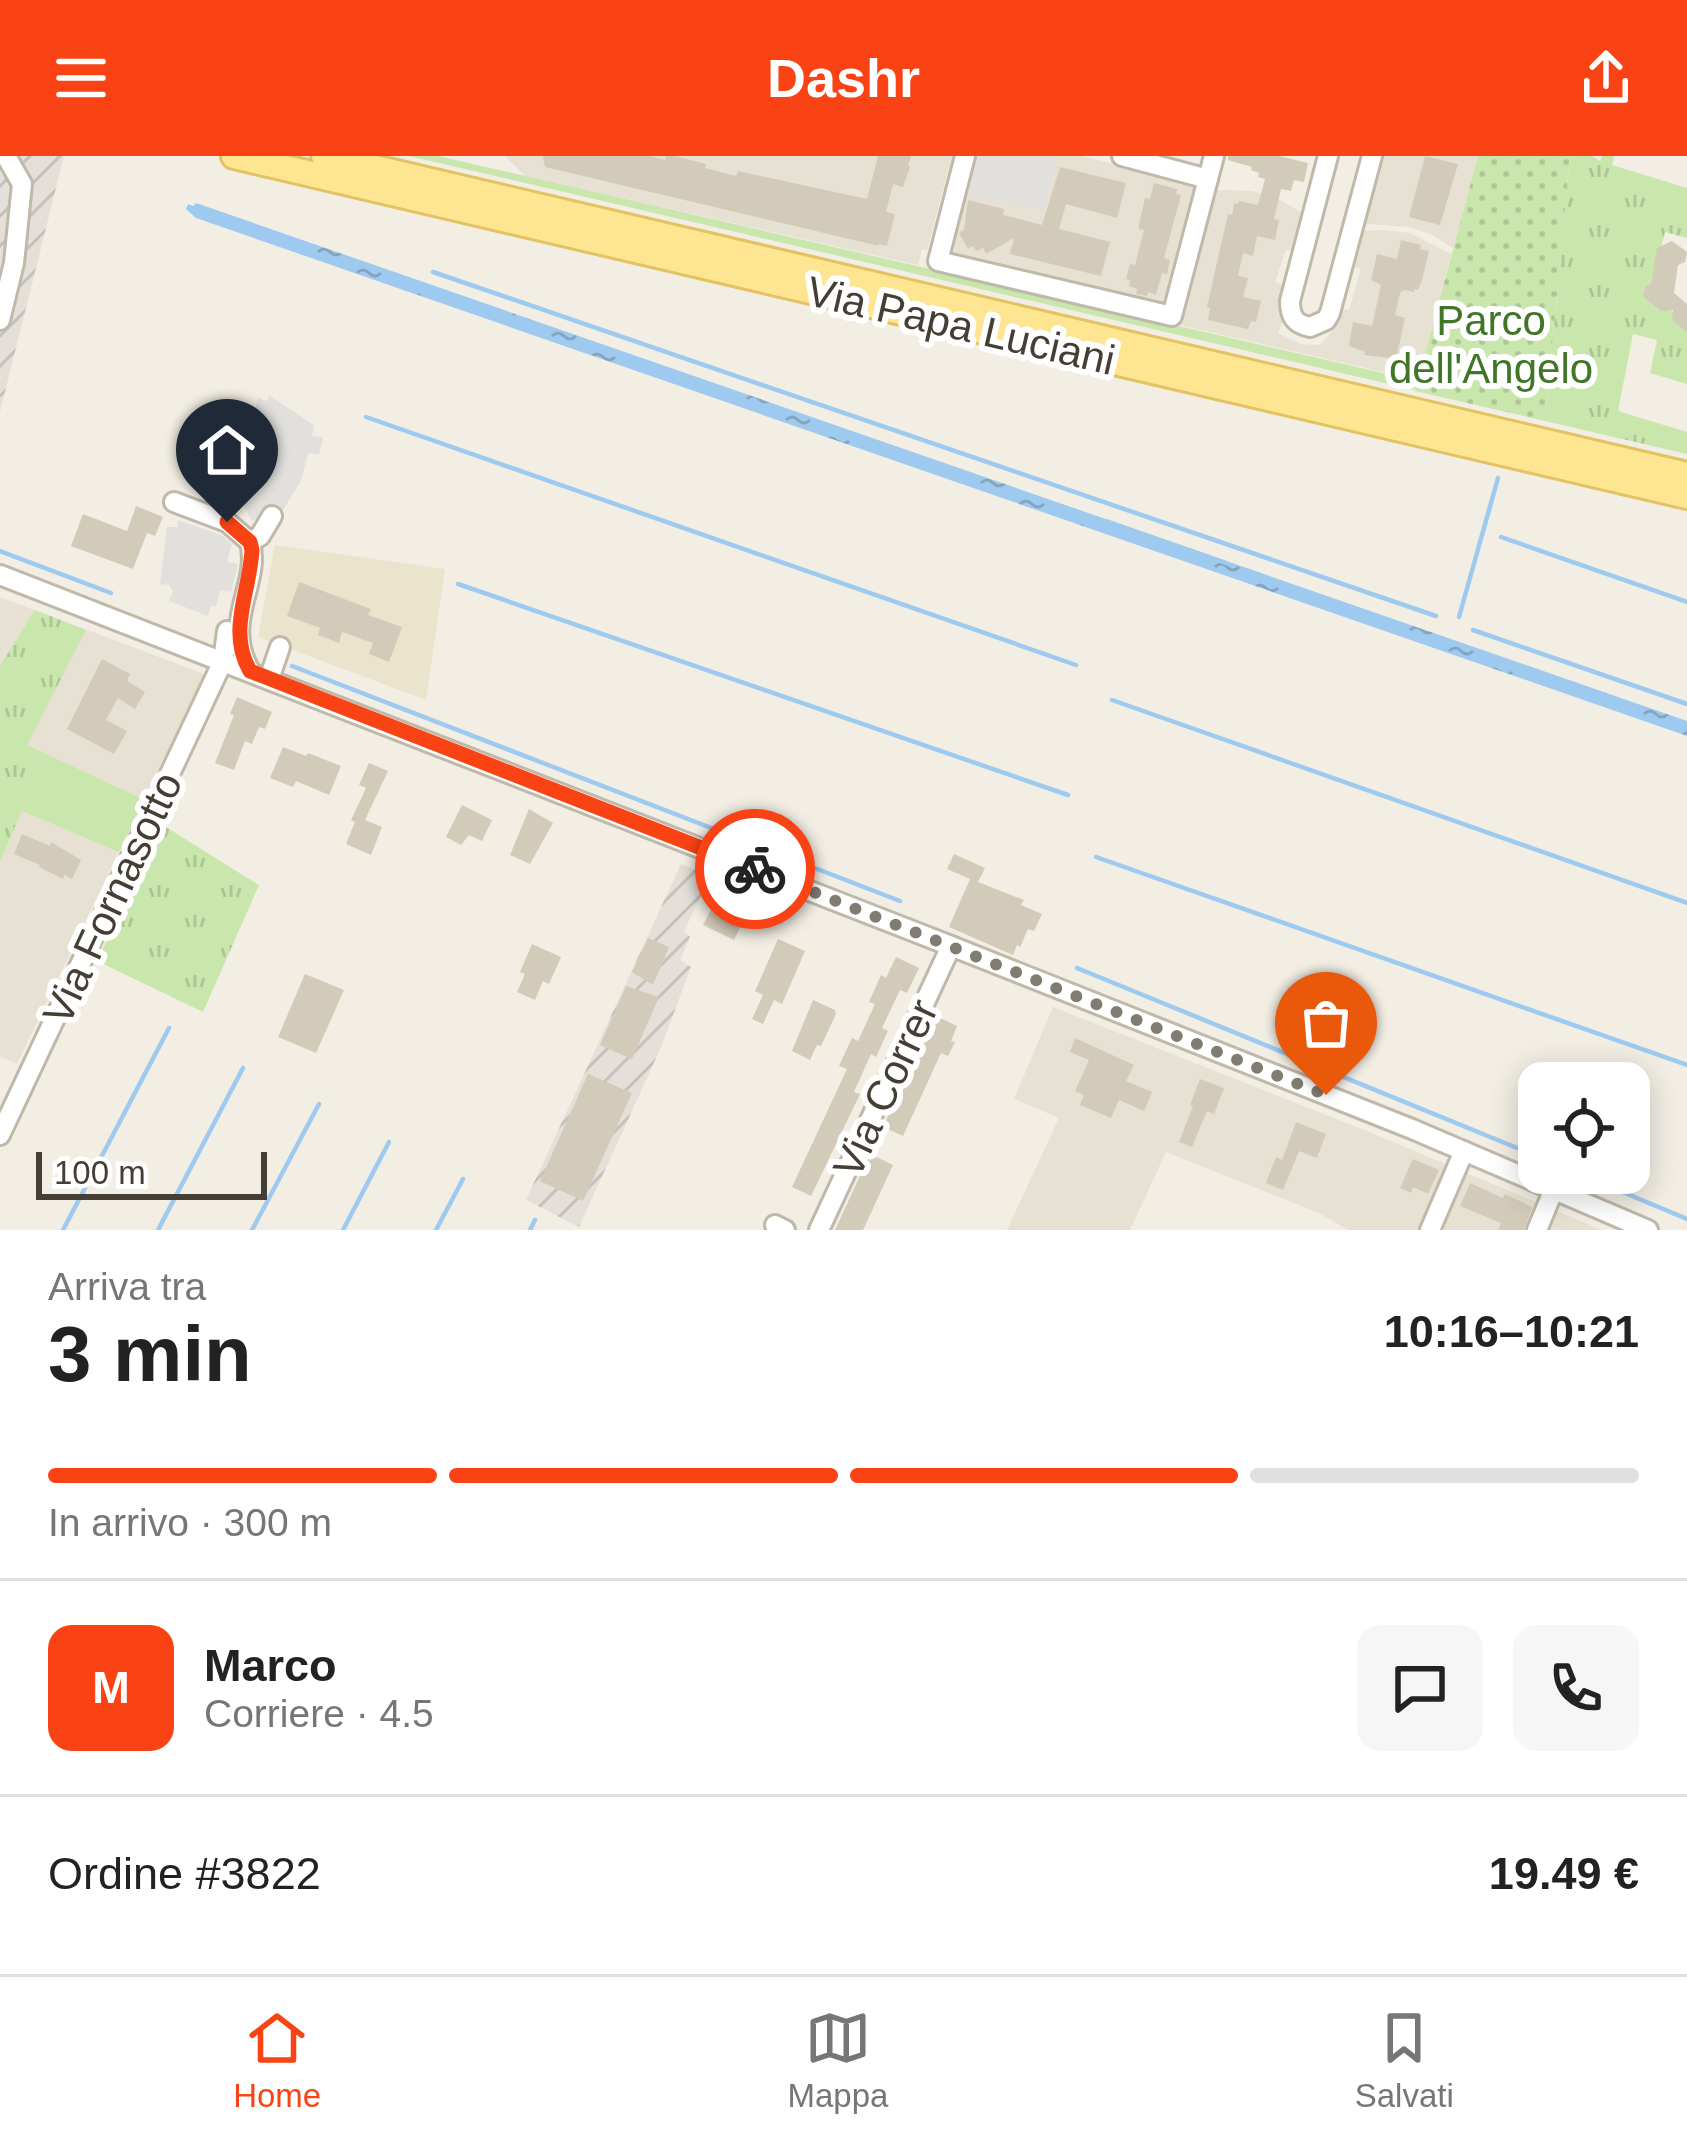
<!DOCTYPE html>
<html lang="it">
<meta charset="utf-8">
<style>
:root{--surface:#fff;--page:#f6f6f6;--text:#222;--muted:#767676;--line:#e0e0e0;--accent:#f94314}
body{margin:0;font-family:Helvetica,sans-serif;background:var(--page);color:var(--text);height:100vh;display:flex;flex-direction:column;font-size:45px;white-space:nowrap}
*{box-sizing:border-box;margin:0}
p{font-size:39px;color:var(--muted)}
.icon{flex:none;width:66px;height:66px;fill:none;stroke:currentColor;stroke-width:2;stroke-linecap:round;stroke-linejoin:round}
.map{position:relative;height:1074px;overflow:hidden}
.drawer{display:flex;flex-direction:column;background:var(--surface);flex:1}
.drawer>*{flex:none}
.tools{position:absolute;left:1518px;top:906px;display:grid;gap:24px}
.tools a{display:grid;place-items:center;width:132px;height:132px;border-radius:24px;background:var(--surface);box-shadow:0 6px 30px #0003;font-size:60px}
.scale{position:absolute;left:36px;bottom:30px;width:231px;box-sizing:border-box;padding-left:12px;border:6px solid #443e34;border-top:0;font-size:33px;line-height:42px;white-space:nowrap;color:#443e34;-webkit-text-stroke:9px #fff;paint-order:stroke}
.pin{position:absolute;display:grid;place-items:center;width:102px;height:102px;color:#fff;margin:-123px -51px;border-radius:50% 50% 50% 0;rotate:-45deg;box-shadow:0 0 12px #0007}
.pin .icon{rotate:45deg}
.courier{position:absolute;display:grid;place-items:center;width:120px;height:120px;margin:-60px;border:9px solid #f94314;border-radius:50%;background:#fff;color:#222;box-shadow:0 3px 15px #0007}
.head em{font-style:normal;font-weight:800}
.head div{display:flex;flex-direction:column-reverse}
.head{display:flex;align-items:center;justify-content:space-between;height:204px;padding:0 48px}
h1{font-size:78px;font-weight:800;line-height:90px}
.bar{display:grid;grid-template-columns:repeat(4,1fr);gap:18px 12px;align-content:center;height:144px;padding:0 48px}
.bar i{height:15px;border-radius:9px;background:var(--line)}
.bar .active{background:var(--accent)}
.bar p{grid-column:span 4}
.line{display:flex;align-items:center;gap:30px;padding:0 48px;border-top:3px solid var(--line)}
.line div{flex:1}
.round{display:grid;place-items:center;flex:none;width:126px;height:126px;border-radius:24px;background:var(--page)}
header{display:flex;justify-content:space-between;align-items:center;height:156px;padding:0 48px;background:var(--accent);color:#fff;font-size:54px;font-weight:800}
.menu{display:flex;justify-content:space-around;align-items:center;height:168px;border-top:3px solid var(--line);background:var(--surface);font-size:33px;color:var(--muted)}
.menu a{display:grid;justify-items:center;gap:6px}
.menu .active{color:var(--accent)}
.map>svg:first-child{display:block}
.residential{fill:#e6e1d2}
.industrial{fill:url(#industrial-furrows)}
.education{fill:#ebe4cd}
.grass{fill:url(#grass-tufts)}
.park{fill:url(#park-dots)}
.garden{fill:#c9e6ac}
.parking{fill:#e2e0dc}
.water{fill:url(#water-ripples)}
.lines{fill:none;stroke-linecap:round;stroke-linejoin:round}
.stream{stroke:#9fcaef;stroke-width:4.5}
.building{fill:#d3cbb9}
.minor-casing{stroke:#c0b9a9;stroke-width:24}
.major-casing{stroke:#e3c361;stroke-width:30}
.minor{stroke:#fff;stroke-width:18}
.major{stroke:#fee591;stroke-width:24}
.done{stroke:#817c72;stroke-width:12;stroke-dasharray:0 21.6}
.route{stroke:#f94314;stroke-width:15}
.labels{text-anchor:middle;stroke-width:12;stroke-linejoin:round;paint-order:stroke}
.park-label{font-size:42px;fill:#417528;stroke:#fff}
.street-label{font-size:42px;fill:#443e34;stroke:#fff}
</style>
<header><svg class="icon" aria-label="menu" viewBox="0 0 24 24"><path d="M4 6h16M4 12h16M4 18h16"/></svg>Dashr<svg class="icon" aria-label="share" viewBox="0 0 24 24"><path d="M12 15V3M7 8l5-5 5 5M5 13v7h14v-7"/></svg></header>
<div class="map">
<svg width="1687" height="1074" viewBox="0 0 1687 1074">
<defs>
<pattern id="industrial-furrows" width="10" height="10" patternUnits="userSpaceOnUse" patternTransform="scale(3)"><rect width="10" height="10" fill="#e4dfd9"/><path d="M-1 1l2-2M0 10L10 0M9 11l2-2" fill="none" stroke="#c5c0bb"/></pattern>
<pattern id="grass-tufts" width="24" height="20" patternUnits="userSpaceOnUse" patternTransform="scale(3)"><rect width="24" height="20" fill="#c9e6ac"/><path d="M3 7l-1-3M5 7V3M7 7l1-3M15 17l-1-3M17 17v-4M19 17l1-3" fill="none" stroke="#aec695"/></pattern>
<pattern id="park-dots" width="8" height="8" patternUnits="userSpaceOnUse" patternTransform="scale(3)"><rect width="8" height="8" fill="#c9e6ac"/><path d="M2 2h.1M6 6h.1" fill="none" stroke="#aec695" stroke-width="1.8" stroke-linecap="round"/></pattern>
<pattern id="water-ripples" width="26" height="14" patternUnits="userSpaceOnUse" patternTransform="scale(3)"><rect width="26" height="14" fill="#9fcaef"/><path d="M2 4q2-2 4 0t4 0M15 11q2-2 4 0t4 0" fill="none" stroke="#83a5c2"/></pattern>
</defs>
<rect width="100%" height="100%" fill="#f2eee4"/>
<g class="residential">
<path d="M505 0H952L927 94 922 93 918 109 525 20Z"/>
<path d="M1058 0H1082L1196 29 1167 146 1162 149 948 98 963 36 1044 56Z"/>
<path d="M1384 0H1478L1453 92 1432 79 1410 71 1366 68Z"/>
<path d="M1216 34 1252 35 1273 40 1301 56 1292 94H1286L1275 126 1282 129 1278 152 1282 166 1278 177 1300 188 1320 189 1335 172 1343 153 1349 154 1361 113 1355 111 1364 75 1383 74 1410 77 1451 98 1418 224 1180 169Z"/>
<path d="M0 441 204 518 17 908 0 900Z"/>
<path d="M1053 851 1367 975 1602 1074H1348L1319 1057 1166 996 1130 1074H1007L1059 962 1014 943Z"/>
</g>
<g class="industrial">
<path d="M0 0H64L0 256Z"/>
<path d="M681 708 711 720 684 775 690 781 680 804 691 811 662 889 579 1071 526 1044Z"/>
</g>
<path class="education" d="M275 389 445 413 426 544 258 481Z"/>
<g class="grass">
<path d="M1570 0H1592L1600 5 1602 0H1614L1612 9 1687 32V82L1665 76 1651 128 1645 130 1643 139 1661 155 1668 152 1673 156V164L1687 176V228L1650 217 1657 184 1633 178 1618 255 1687 276V298L1545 265Z"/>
<path d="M35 454 86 474 27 589 46 598 0 706V510Z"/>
<path d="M161 668 259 729 203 856 97 805Z"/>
</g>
<path class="park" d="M1478 0H1570L1545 265 1415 235Z"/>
<g class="garden">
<path d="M409 0H438L1418 225 1415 234Z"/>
<path d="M46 598 144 644 119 696 22 655Z"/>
</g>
<g class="parking">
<path d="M972 0H1058L1044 56 963 36Z"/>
<path d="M269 239 314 269 312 280 323 281 319 299 308 297 301 325 275 367 259 361 252 365 234 332 258 242 267 245Z"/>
<path d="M178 364 221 379 232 388 227 406 238 408 231 436 220 434 216 451 211 450 208 460 169 445 173 435 169 429 160 428 167 371H178Z"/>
</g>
<path class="water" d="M196 47 1687 565V580L196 62 186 53 188 48 193 50Z"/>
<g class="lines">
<g class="stream">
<path d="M433 116 1436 460"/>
<path d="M366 261 1076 509"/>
<path d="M1106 365 1226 407"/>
<path d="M1501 381 1687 446"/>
<path d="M0 395 111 437"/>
<path d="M458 428 1068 639"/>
<path d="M1459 461 1498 322"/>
<path d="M1473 474 1687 548"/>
<path d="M292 510 900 745"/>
<path d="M1112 544 1687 747"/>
<path d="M1096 701 1687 909"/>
<path d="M1077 812 1539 1001"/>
<path d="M1577 1017 1687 1063"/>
<path d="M63 1074 169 872"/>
<path d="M158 1074 243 912"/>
<path d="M252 1074 319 948"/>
<path d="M343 1074 389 986"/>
<path d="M436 1074 463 1023"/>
<path d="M530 1074 535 1064"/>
</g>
</g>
<g class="building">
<path d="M543 0H650L665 4 666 0H675L706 8 705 12 736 20 738 15 867 43 878 0H911L908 10 910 11 903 31 893 28 886 56 895 58 887 90 879 88V90L545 11Z"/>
<path d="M1228 0H1279L1308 7 1304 26 1294 24 1291 35 1281 33 1274 63 1279 64 1275 84 1257 80 1253 100 1243 97 1238 120 1248 122 1243 141 1261 145 1256 166 1251 165 1248 173 1208 164 1210 152 1207 151 1228 58 1232 59 1234 47 1238 48 1239 45 1258 49 1265 23 1258 21 1259 17 1251 14 1252 11 1228 4Z"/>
<path d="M1425 0 1458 8 1440 69 1409 61Z"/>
<path d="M1060 11 1126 27 1117 62 1066 48 1059 73 1110 86 1101 120 1010 98 1014 82 986 98 983 92 976 95 973 90 968 93 959 77 964 74 968 44 1004 53 1003 59 1042 69Z"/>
<path d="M1154 27 1177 33 1176 38 1181 39 1164 102 1170 104 1167 118 1162 117 1156 139 1148 136 1147 140 1136 138 1137 133 1129 130 1130 124 1126 123 1130 108 1135 109 1144 74 1139 73V68L1145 42 1150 43Z"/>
<path d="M1401 84 1421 89 1420 93 1429 95 1422 124 1418 134 1415 133 1414 136 1404 134 1400 137 1395 159 1405 162 1396 203 1364 199 1365 196 1349 190 1353 166 1372 170 1381 129 1371 124 1377 98 1397 103Z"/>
<path d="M1672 85 1687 96 1685 106 1678 109 1674 137 1687 148V176L1672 164 1673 154 1661 155 1643 140 1645 130 1651 128 1657 92Z"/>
<path d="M136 350 163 361 155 380 147 377 133 413 71 390 83 358 127 375Z"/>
<path d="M299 426 371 453 368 459 402 471 389 506 369 498 373 487 342 476 339 487 318 479 320 472 287 460Z"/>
<path d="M102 503 130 518 127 525 145 536 135 553 118 542 106 564 127 575 114 598 67 573Z"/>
<path d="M237 541 272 556 265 573 259 571 252 588 245 585 234 614 215 607 234 559 230 558Z"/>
<path d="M283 591 306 600 308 597 341 610 329 639 296 625 293 631 270 622Z"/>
<path d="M369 607 388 615 365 664 382 671 371 699 346 688 355 666 351 664 366 632 359 629Z"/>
<path d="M462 649 492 664 482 685 469 679 461 689 446 681Z"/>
<path d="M529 653 553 667 530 708 510 699Z"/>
<path d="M22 678 50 690 51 686 81 704 72 723 64 719 63 723 39 711 40 709 14 698Z"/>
<path d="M954 698 985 712 978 726 1024 744 1021 749 1042 758 1034 775 1028 773 1020 791 1017 789 1013 799 949 771 970 723 947 713Z"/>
<path d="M714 748 722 752 723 748 746 759 734 784 703 769Z"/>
<path d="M648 782 669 791 653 829 632 816Z"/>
<path d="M778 783 805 795 782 848 774 844 763 868 752 863 763 839 755 835Z"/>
<path d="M532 788 561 801 549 828 543 825 535 844 517 836 525 818 520 816Z"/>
<path d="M896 801 919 812 907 837 900 834 882 872 888 875 876 901 871 898 854 936 860 938 811 1040 792 1031 847 913 839 910 852 882 858 885 875 848 869 846 881 819 886 822Z"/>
<path d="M305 818 344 834 316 897 278 881Z"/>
<path d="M626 830 659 841 632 903 600 889Z"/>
<path d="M813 844 835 854 836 858 821 890 817 889 810 904 792 895Z"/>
<path d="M938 861 957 870 951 885 955 886 948 900 941 897 903 980 883 971 894 947 897 949 923 882 926 883Z"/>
<path d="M1075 882 1134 909 1126 925 1152 936 1144 955 1119 944 1111 962 1080 949 1084 939 1075 935 1089 904 1070 896Z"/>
<path d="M588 918 632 937 583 1045 540 1025Z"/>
<path d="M1200 923 1224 932 1214 958 1207 955 1192 991 1179 986 1193 950 1190 949Z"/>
<path d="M1296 966 1326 978 1317 1002 1299 995 1283 1034 1266 1027 1276 1001 1282 1004Z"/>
<path d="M870 998 893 1009 863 1074H835Z"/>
<path d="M1413 1003 1439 1014 1428 1038 1413 1031 1411 1037 1400 1032Z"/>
<path d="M1470 1027 1503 1042 1505 1038 1532 1051 1524 1074H1498L1501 1067 1460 1050Z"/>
</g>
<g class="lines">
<defs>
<g id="minor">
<path d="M965 0 938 105 1172 160 1214 0"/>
<path d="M1122 0 1208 23"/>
<path d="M1328 0 1290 145C1290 161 1295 168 1310 171L1326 164 1330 157 1372 0"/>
<path d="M0 164 14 107 22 28 6 0"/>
<path d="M174 346 227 366 250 386C261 429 221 464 250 515"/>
<path d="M250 386 260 380 272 360"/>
<path d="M0 419 951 790 1412 973 1648 1074"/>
<path d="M269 523 280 491"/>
<path d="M0 979 223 505 227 475"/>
<path d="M775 1069 785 1074"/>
<path d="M819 1074 951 790"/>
<path d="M1430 1074 1464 995"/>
<path d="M1537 1074 1554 1033"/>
</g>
<g id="major">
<path d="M234 0 1687 340"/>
<path d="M324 0 1687 319"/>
</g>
</defs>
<use href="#minor" class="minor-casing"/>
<use href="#major" class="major-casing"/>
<use href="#minor" class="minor"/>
<use href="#major" class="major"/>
</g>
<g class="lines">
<path class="done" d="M755 713 1326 939"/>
<path class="route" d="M227 366 250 386 252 394C250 436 227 475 250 515L755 713"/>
</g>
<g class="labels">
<g class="park-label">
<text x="1491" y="179">Parco<tspan x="1491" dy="48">dell'Angelo</tspan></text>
</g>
<g class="street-label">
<text transform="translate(961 169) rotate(13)" y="15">Via Papa Luciani</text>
<text transform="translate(112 742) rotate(-65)" y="15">Via Fornasotto</text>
<text transform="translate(885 932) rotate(-65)" y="15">Via Correr</text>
</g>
</g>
</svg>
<div class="tools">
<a><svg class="icon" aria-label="locate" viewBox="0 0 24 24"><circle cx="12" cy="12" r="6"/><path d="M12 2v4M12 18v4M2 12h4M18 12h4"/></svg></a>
</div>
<div class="scale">100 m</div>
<div class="pin" style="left:1326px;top:939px;background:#ea580c"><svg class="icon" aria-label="bag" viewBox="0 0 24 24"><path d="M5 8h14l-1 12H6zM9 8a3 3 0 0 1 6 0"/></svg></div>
<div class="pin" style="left:227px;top:366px;background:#1f2937"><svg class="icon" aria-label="home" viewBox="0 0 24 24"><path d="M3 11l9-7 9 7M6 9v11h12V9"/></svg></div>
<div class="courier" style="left:755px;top:713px"><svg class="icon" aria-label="bike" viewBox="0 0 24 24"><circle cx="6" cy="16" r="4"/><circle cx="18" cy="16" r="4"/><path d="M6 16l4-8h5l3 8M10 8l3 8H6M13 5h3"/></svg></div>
</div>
<section class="drawer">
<div class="head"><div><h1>3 min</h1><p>Arriva tra</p></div><em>10:16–10:21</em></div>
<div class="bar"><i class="active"></i><i class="active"></i><i class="active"></i><i></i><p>In arrivo · 300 m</p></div>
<div class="line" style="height:216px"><b class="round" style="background:var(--accent);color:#fff">M</b><div><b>Marco</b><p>Corriere · 4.5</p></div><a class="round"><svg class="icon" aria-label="chat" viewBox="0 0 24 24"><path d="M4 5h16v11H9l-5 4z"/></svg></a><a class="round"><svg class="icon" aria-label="phone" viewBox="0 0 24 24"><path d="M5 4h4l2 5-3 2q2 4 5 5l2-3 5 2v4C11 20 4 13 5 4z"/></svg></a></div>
<div class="line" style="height:156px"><div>Ordine #3822</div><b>19.49 €</b></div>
</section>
<nav class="menu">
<a class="active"><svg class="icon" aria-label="home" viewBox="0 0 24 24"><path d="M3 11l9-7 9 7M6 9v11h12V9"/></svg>Home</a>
<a><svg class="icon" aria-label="map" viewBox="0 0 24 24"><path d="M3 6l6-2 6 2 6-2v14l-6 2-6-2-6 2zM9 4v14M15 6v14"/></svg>Mappa</a>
<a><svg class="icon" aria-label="saved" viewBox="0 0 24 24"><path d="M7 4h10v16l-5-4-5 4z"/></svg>Salvati</a>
</nav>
